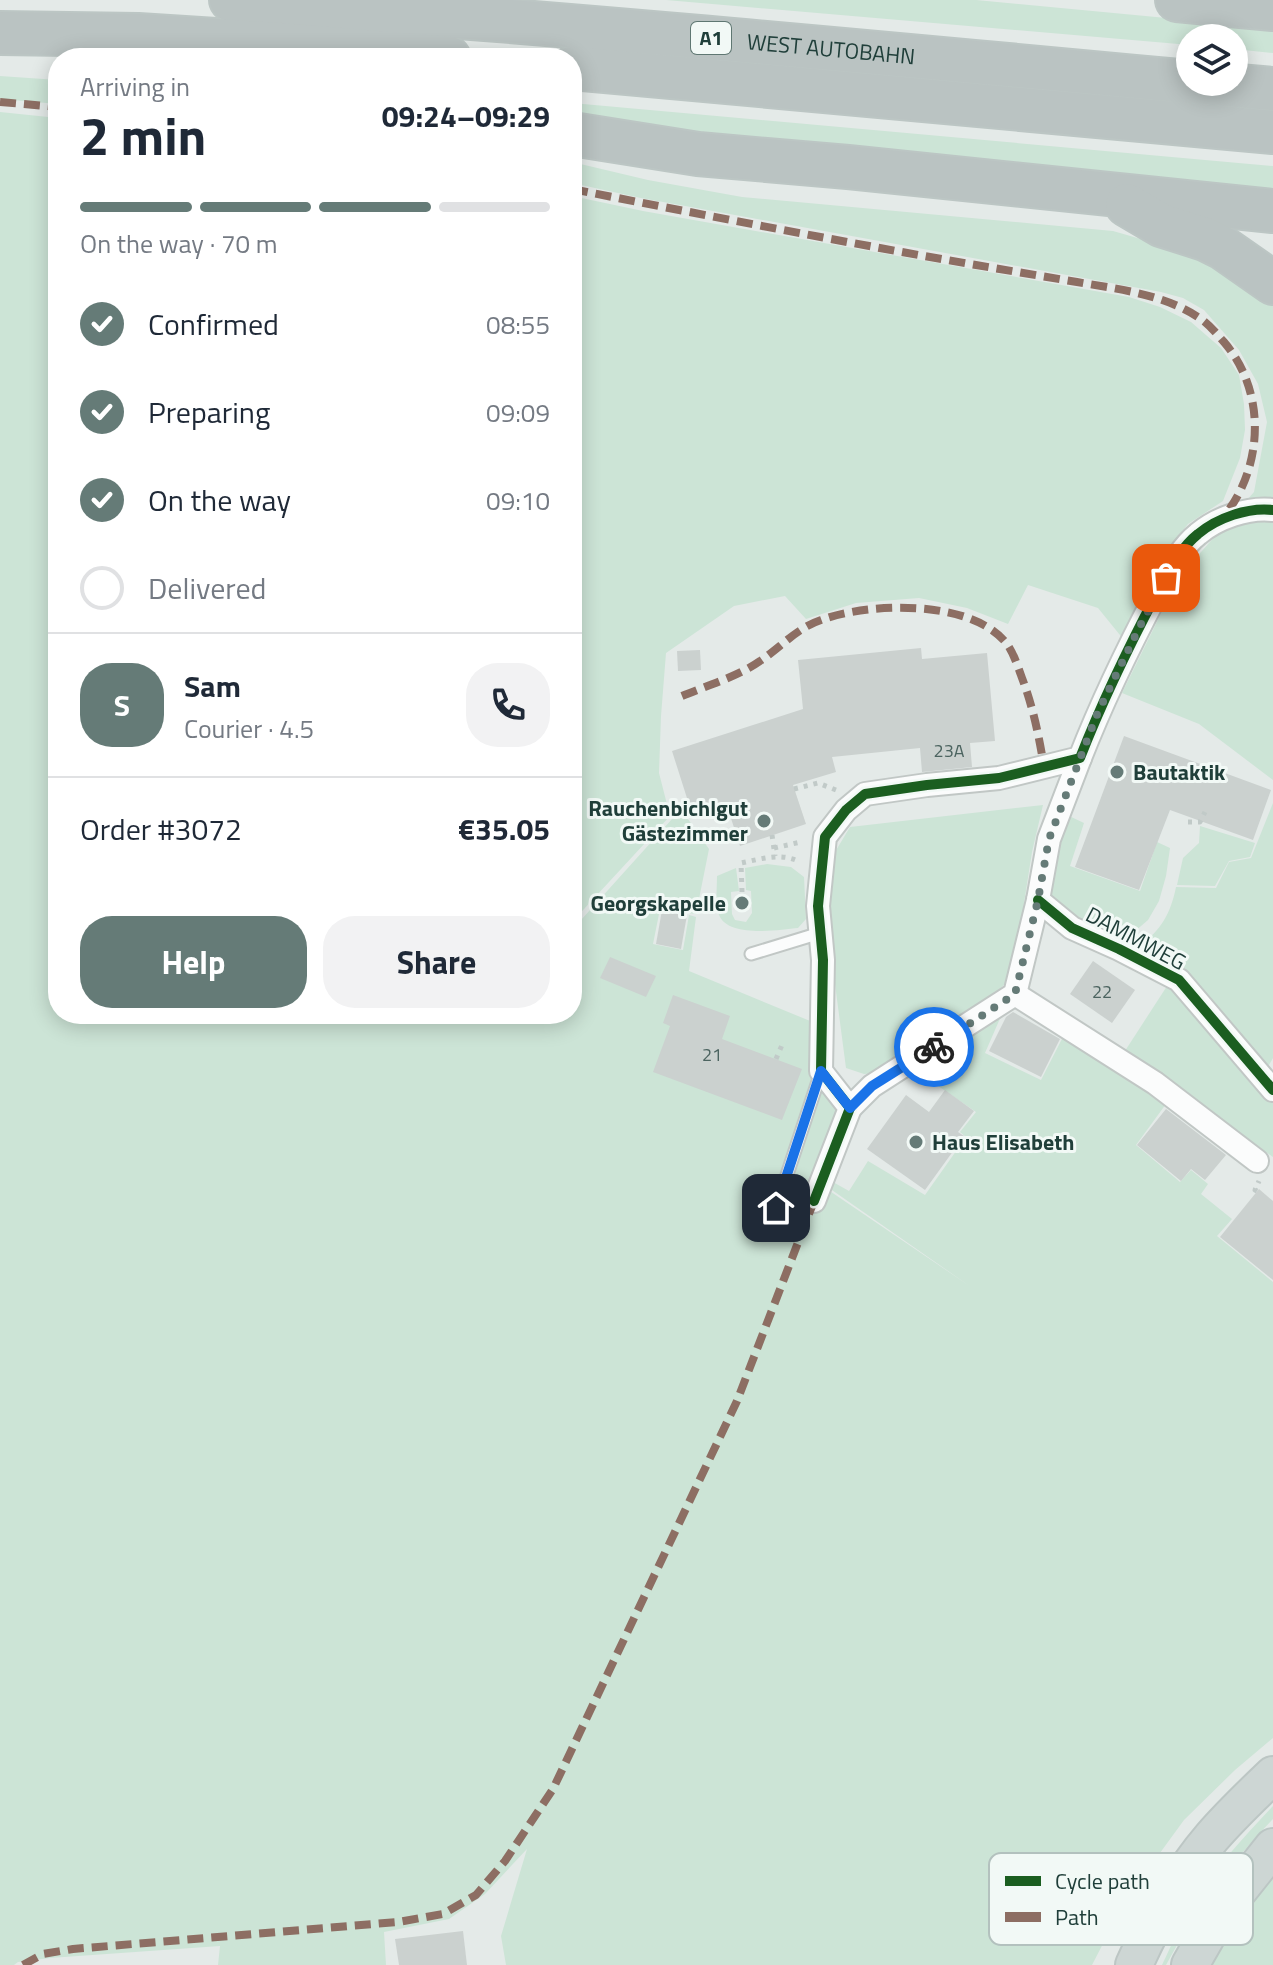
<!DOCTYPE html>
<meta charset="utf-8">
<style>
:root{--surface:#fff;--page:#f2f2f3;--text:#1f2937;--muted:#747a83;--line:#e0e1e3;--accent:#657b77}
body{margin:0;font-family:"Titillium Web",sans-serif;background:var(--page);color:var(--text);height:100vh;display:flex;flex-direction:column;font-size:30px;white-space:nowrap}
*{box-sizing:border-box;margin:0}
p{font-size:26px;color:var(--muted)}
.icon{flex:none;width:44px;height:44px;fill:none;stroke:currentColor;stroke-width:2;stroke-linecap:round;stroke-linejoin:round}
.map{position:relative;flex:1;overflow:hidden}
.drawer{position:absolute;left:48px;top:48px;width:534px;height:976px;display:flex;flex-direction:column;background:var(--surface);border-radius:32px;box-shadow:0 4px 20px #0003}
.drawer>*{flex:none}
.fabs{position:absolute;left:1176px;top:24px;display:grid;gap:16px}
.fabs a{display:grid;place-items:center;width:72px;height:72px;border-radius:50%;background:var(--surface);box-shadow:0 4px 20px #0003;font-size:40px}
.pin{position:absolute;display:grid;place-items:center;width:68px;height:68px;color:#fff;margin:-34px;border-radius:16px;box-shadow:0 4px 12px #0006}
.courier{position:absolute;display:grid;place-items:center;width:80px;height:80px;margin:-40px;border:6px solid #1a73e8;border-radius:50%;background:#fff;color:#222;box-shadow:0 2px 10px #0007}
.headline em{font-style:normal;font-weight:700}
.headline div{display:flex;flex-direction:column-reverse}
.headline{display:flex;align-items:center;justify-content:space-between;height:136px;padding:0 32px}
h1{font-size:52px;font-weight:700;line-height:60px}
.bar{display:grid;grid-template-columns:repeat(4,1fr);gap:12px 8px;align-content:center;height:96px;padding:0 32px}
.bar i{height:10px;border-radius:6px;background:var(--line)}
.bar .on{background:var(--accent)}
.bar p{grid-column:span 4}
.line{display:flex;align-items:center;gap:20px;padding:0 32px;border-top:2px solid var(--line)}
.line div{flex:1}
.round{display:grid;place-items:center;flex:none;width:84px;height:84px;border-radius:32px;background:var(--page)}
ol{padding:0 32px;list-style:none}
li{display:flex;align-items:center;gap:24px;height:88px}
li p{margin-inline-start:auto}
li .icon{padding:8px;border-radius:50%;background:var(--accent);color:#fff;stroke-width:4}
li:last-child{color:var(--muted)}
li i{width:44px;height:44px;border:4px solid var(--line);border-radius:50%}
.button{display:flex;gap:16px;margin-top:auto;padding:16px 32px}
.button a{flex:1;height:92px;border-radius:32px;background:var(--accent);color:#fff;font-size:32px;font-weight:700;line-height:92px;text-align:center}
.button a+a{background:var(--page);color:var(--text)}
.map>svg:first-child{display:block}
.green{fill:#cce4d6}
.building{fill:#cbd1cf}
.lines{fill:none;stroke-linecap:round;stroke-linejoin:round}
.service-casing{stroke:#c1c7c5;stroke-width:15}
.minor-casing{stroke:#c1c7c5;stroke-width:26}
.primary-casing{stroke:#bcc6c4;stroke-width:40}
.motorway-casing{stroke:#bcc6c4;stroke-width:46}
.path{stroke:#c1cac8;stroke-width:5;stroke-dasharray:4 6;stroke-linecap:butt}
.service{stroke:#fbfcfc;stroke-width:11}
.minor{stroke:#fbfcfc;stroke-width:22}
.primary{stroke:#cdd6d4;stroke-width:36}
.motorway{stroke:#bac3c2;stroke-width:42}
.quiet{stroke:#8d6e63;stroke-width:8;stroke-dasharray:16 8;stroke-linecap:butt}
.cycleway-casing{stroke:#f2f9f6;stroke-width:15}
.cycleway{stroke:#1b5e20;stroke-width:10}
.done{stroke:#657b77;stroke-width:8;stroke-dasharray:0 14.4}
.route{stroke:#1a73e8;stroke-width:10}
.poi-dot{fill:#657b77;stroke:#f2f9f6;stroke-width:3}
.labels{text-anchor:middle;stroke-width:6;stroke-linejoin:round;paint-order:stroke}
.number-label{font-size:18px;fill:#4c6460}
.shield{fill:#f2f9f6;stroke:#5f7772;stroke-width:2}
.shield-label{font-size:20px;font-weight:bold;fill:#203f3a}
.street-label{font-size:22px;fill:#203f3a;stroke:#f2f9f6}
.poi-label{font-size:22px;font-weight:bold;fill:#203f3a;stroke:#f2f9f6;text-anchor:start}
.key{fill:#f2f9f6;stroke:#b3c1be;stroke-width:2}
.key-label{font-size:22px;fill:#203f3a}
</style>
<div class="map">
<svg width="1273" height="1965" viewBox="0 0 1273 1965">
<rect width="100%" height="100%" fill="#e4eae8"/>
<g class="green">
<path d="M666 0H976L1273 28V53L1234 49V38H1190V45Z"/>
<path d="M0 76 58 80V104L0 99Z"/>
<path d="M572 103 1273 166V194L756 141 572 116Z"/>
<path d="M0 112 58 118V1014H572V930L681 809 709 849 696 914 660 909 653 944 683 950 689 915 696 917 689 971 815 1023 841 1107 815 1181 971 1287 829 1188 833 1182 849 1191 868 1161 925 1195 966 1137 960 1132 976 1112 912 1068 1005 1007 985 1053 1041 1080 1066 1031 1166 1104 1136 1145 1180 1182 1191 1170 1208 1184 1201 1194 1232 1219 1217 1236 1273 1282V1738L1235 1770 1184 1820 1141 1879 1107 1936 1092 1965H506L501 1936 527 1849 485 1894 449 1919 384 1932 386 1965H218L220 1946 50 1958 18 1962 14 1965H0Z"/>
<path d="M572 162 648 180 742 197 1113 231 1200 256 1273 306V780L1199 724 1122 693 1179 577 1254 492 1267 422 1258 384 1239 350 1204 310 1183 298 1161 292 641 198 572 183Z"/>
<path d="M572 196 643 211 1129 297 1160 307 1191 322 1221 348 1239 375 1244 404 1245 430 1240 458 1223 501 1188 524 1164 553 1124 640 1098 608 1028 585 1008 624 967 608 919 598 856 603 806 619 785 596 734 606 666 653 661 716 659 773 670 816 572 922Z"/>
<path d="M1273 803V1058L1266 1070 1167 962 1139 945C1161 932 1171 912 1176 887L1216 888 1229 862 1251 858Z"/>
<path d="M1043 805 1032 852 1015 961 1006 983 993 995 877 1073 864 1074 846 1068 827 923 835 852 850 827Z"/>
<path d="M1067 815 1084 823 1070 866 1140 891 1157 842 1170 848 1166 876 1159 901 1148 920 1134 932 1111 935 1081 924 1051 897 1052 865Z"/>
<path d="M1200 826 1255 843 1250 857 1229 861 1215 886 1177 885 1183 858 1199 843Z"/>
<path d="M767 864 791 867 804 877 806 919 798 928C778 930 728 938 719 915 715 905 717 888 717 876L736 868 739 891 731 892 732 914 735 920 746 922 752 913 751 891 746 890 745 868Z"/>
<path d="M1169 983 1273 1101V1157L1123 1054Z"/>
<path d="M1273 1806V1819C1231 1862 1195 1911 1166 1965H1162C1172 1944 1181 1923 1193 1904 1215 1868 1244 1837 1273 1806Z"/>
<path d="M1273 1875V1965H1210C1229 1933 1248 1902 1273 1875Z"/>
</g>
<g class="building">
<path d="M921 648 922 659 987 653 995 741 970 743 972 767 922 772 920 748 832 757 836 772 793 785 806 824 740 846 727 806 693 817 672 751 803 709 798 660Z"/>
<path d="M700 650 701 670 678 671 677 651Z"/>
<path d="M1124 736 1271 790 1253 840 1170 810 1139 890 1075 867Z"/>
<path d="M662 910 687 915 681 949 656 944Z"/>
<path d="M610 957 656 976 646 997 600 978Z"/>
<path d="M1093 961 1135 990 1112 1023 1070 994Z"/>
<path d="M673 995 730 1016 722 1039 802 1069 782 1120 653 1072 670 1026 663 1023Z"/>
<path d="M1013 1012 1060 1039 1041 1077 989 1051 1006 1017Z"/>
<path d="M945 1090 974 1111 958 1132 964 1136 925 1190 867 1149 906 1095 929 1112Z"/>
<path d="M1166 1109 1226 1155 1205 1180 1191 1169 1181 1181 1137 1145Z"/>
<path d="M1259 1189 1273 1201V1280L1220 1237Z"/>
<path d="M463 1931 467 1965H399L395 1939Z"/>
</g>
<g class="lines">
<defs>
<g id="service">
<path d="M751 954 820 933"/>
<path d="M776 1208 821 1072"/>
</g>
<g id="minor">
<path d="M1038 900 1072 928 1119 949 1179 980 1273 1090"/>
<path d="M1015 994 1155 1083 1257 1161"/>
<path d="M850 1108 872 1086 1015 994 1038 900 1049 839 1080 758"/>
<path d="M814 1201 850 1108 821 1071 823 960 818 906 825 837 846 810 865 794 927 785 999 778 1080 758C1102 702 1128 648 1156 595 1168 574 1178 550 1198 534 1217 518 1248 507 1273 510"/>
</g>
<g id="primary">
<path d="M1134 1965C1153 1922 1181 1873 1212 1837 1231 1815 1252 1795 1273 1775"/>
<path d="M1190 1965 1218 1916 1273 1847"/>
</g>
<g id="motorway">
<path id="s1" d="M231 0C551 22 870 52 1190 82"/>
<path d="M1177 0 1273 9"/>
<path d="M0 33 138 35 281 44 449 58"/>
<path d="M572 68 1273 132"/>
<path d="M1192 82 1273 89"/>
<path d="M572 134 698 154 848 167 1273 211"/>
<path d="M1127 205 1161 225 1205 239 1223 248 1273 283"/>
</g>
</defs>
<use href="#service" class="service-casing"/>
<use href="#minor" class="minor-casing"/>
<use href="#primary" class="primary-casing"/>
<use href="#motorway" class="motorway-casing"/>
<g class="path">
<path d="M794 789 818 783 836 790"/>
<path d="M1188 822H1200L1205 812"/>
<path d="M772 835 775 856"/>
<path d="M774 848 801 842"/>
<path d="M742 892 741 863C761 859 781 852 800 862"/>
<path d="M776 1059 782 1045"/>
<path d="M1257 1191 1255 1190 1259 1181"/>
</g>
<use href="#service" class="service"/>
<use href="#minor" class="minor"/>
<use href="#primary" class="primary"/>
<use href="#motorway" class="motorway"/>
<g class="quiet">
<path d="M0 102 58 107"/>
<path d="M572 189C704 215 837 241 970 264 1005 270 1041 276 1077 282 1117 289 1163 294 1198 317 1208 323 1216 333 1224 342 1266 391 1264 465 1225 515"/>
<path d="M682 696C706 686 739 676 760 661 781 647 797 628 821 620 870 602 972 599 1007 644 1014 654 1018 667 1022 678 1033 707 1039 736 1044 767"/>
<path d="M23 1965 43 1954 73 1949 398 1922 443 1914 476 1895 505 1861 553 1789 737 1401 814 1201"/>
</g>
<defs>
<g id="cycleway">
<path d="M1038 900 1072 928 1119 949 1179 980 1273 1090"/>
<path d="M814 1201 850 1108 821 1071 823 960 818 906 825 837 846 810 865 794 927 785 999 778 1080 758C1102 702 1128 648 1156 595 1168 574 1178 550 1198 534 1217 518 1248 507 1273 510"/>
</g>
</defs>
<use href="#cycleway" class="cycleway-casing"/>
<use href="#cycleway" class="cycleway"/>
</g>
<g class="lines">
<path class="done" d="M934 1047 1015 994 1038 900 1049 839 1098 712 1140 626 1166 578"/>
<path class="route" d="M776 1208 821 1071 850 1108 872 1086 934 1047"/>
</g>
<g class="poi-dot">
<circle cx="1117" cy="772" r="8"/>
<circle cx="764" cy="821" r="8"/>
<circle cx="742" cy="903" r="8"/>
<circle cx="916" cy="1142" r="8"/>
</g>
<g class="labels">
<g class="number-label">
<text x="949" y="757">23A</text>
<text x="1102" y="998">22</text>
<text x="712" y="1061">21</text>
</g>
<rect class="shield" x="691" y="22" width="40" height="32" rx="6"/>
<g class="shield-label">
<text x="711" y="45">A1</text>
</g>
<g class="street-label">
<text dy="8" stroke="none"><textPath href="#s1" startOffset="602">WEST AUTOBAHN</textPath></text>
<text transform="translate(1136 938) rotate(28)" y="8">DAMMWEG</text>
</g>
<g class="poi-label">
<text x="1133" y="780">Bautaktik</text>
<text x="748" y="816" text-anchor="end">Rauchenbichlgut<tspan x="748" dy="25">Gästezimmer</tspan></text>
<text x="726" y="911" text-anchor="end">Georgskapelle</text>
<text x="932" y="1150">Haus Elisabeth</text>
</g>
</g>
<rect x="989" y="1853" width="264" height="92" rx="12" class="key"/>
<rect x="1005" y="1876" width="36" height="10" fill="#1b5e20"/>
<rect x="1005" y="1912" width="36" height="10" fill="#8d6e63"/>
<g class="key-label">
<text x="1055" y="1889">Cycle path</text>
<text x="1055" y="1925">Path</text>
</g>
</svg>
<div class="fabs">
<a><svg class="icon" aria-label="layers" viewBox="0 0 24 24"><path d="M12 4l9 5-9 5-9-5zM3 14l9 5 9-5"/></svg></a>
</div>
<div class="pin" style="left:1166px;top:578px;background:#ea580c"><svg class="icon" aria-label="bag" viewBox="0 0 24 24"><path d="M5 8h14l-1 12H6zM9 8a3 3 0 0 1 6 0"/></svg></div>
<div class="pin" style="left:776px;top:1208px;background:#1f2937"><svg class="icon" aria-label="home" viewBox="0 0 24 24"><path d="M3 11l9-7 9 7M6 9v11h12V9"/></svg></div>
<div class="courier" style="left:934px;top:1047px"><svg class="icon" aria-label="bike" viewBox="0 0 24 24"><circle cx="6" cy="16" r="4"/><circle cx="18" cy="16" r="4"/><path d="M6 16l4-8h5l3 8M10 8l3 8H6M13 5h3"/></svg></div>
<section class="drawer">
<div class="headline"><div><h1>2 min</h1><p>Arriving in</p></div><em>09:24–09:29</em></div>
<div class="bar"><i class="on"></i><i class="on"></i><i class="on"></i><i></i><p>On the way · 70 m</p></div>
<ol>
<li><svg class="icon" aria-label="check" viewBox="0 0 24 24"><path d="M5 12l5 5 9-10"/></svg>Confirmed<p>08:55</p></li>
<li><svg class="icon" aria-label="check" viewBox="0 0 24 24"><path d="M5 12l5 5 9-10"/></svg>Preparing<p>09:09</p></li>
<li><svg class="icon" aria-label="check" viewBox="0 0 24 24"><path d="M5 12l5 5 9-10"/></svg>On the way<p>09:10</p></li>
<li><i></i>Delivered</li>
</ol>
<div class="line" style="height:144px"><b class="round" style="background:var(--accent);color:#fff">S</b><div><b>Sam</b><p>Courier · 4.5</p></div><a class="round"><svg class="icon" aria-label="phone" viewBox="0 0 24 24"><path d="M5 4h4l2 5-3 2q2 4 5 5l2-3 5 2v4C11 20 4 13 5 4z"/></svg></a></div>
<div class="line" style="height:104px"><div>Order #3072</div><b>€35.05</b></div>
<div class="button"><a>Help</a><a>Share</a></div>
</section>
</div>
